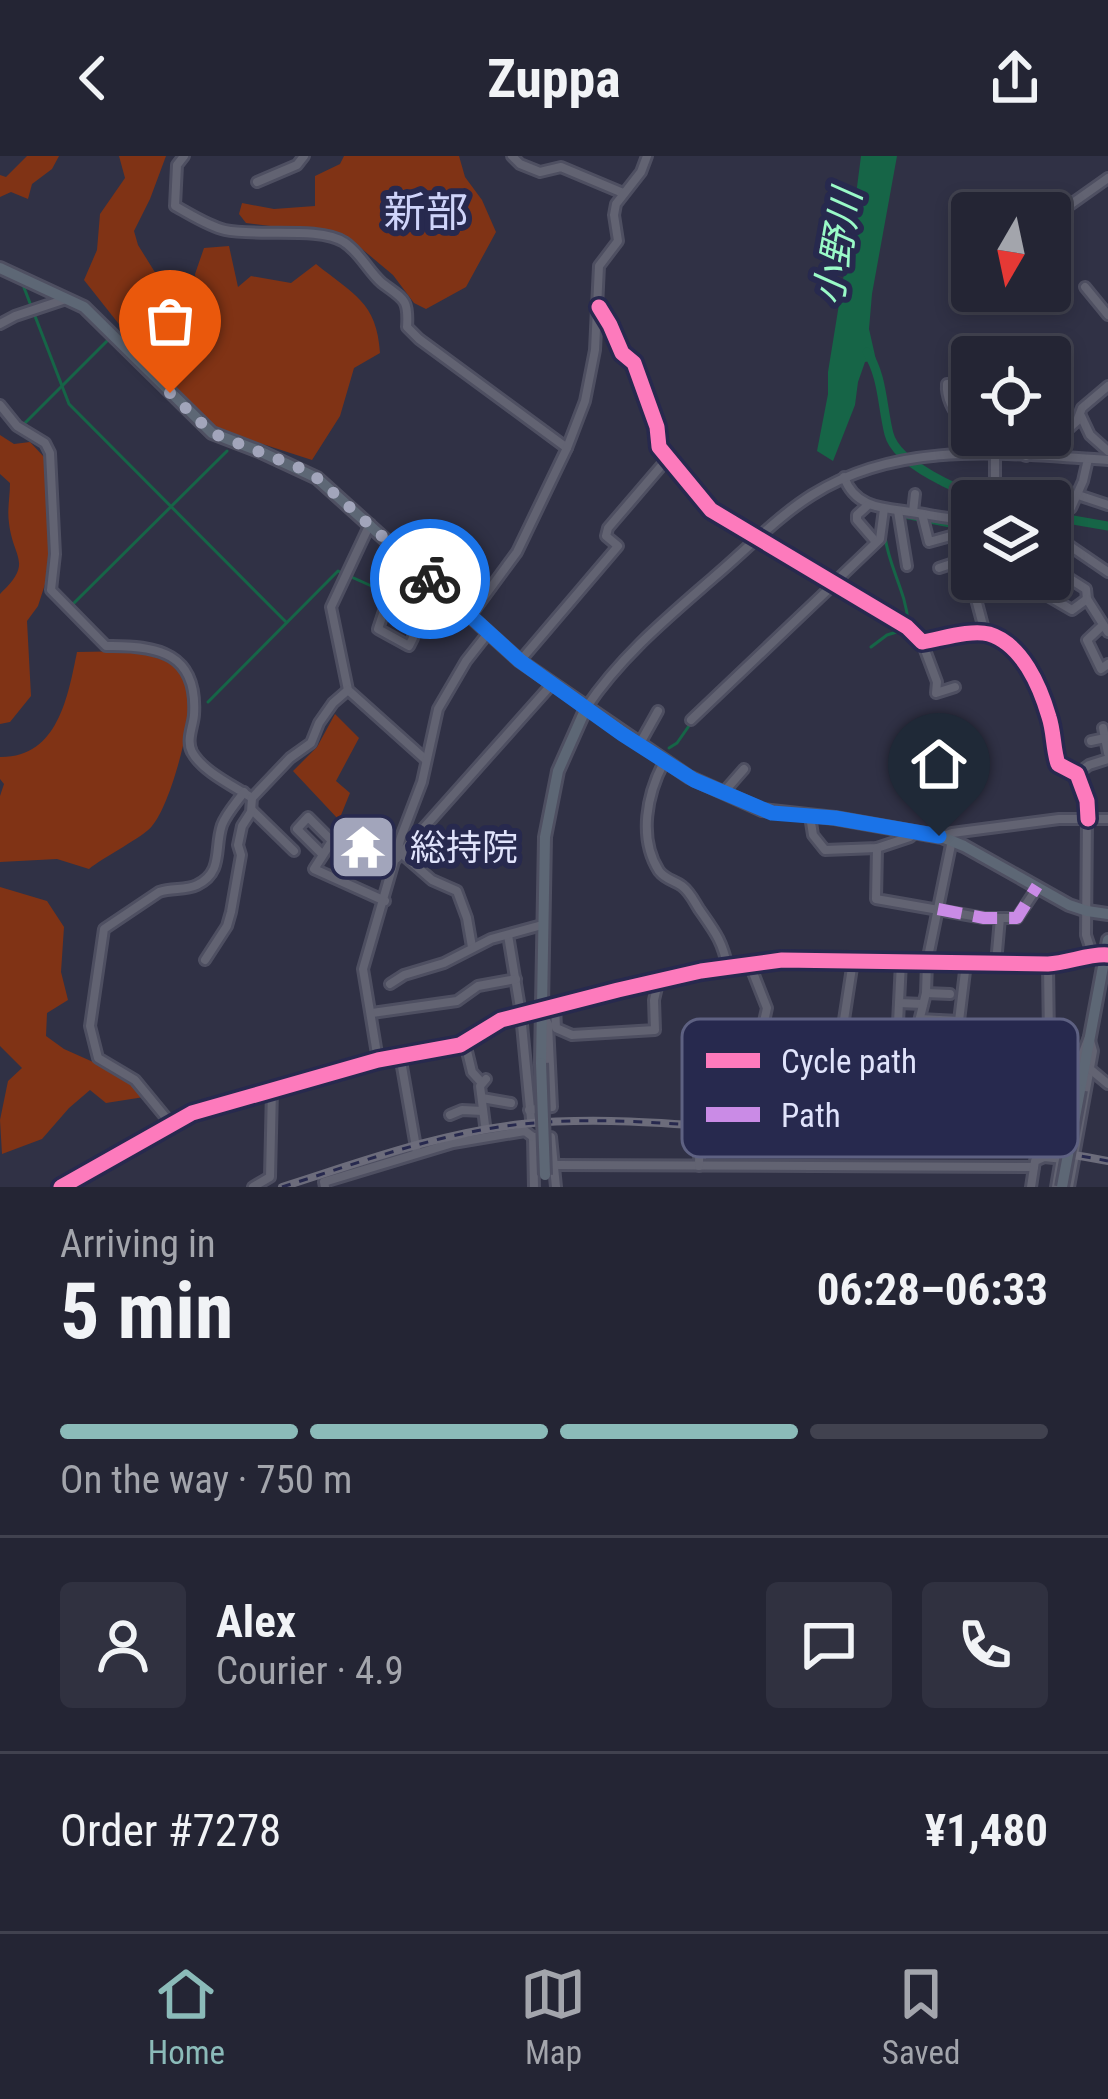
<!DOCTYPE html>
<meta charset="utf-8">
<style>
:root{--surface:#242534;--page:#303140;--text:#f1f3f6;--muted:#a3a5ac;--line:#41424f;--accent:#8bbbb9}
body{margin:0;font-family:"Roboto Condensed","Noto Sans JP",sans-serif;background:var(--page);color:var(--text);height:100vh;display:flex;flex-direction:column;font-size:45px;white-space:nowrap}
*{box-sizing:border-box;margin:0}
p{font-size:39px;color:var(--muted)}
.icon{flex:none;width:66px;height:66px;fill:none;stroke:currentColor;stroke-width:2;stroke-linecap:round;stroke-linejoin:round}
.map{position:relative;height:1031px;overflow:hidden}
.panel{display:flex;flex-direction:column;background:var(--surface);flex:1}
.panel>*{flex:none}
.needle{width:78px;rotate:189deg}
.controls{position:absolute;left:951px;top:36px;display:grid;gap:24px}
.controls a{display:grid;place-items:center;width:120px;height:120px;border-radius:12px;background:var(--surface);box-shadow:0 6px 18px #0003,0 0 0 3px var(--line);font-size:60px}
.pin{position:absolute;display:grid;place-items:center;width:102px;height:102px;color:#fff;margin:-123px -51px;border-radius:50% 50% 50% 0;rotate:-45deg;box-shadow:0 0 12px #0007}
.pin .icon{rotate:45deg}
.courier{position:absolute;display:grid;place-items:center;width:120px;height:120px;margin:-60px;border:9px solid #1a73e8;border-radius:50%;background:#fff;color:#222;box-shadow:0 3px 15px #0007}
.summary em{font-style:normal;font-weight:700}
.summary div{display:flex;flex-direction:column-reverse}
.summary{display:flex;align-items:center;justify-content:space-between;height:204px;padding:0 60px}
h1{font-size:78px;font-weight:700;line-height:90px}
.bar{display:grid;grid-template-columns:repeat(4,1fr);gap:18px 12px;align-content:center;height:144px;padding:0 60px}
.bar i{height:15px;border-radius:9px;background:var(--line)}
.bar .active{background:var(--accent)}
.bar p{grid-column:span 4}
.line{display:flex;align-items:center;gap:30px;padding:0 60px;border-top:3px solid var(--line)}
.line div{flex:1}
.round{display:grid;place-items:center;flex:none;width:126px;height:126px;border-radius:12px;background:var(--page)}
header{display:flex;justify-content:space-between;align-items:center;height:156px;padding:0 60px;background:var(--surface);font-size:54px;font-weight:700}
.menu{display:flex;justify-content:space-around;align-items:center;height:168px;border-top:3px solid var(--line);background:var(--surface);font-size:33px;color:var(--muted)}
.menu a{display:grid;justify-items:center;gap:6px}
.menu .active{color:var(--accent)}
.map>svg:first-child{display:block}
.green{fill:#803315}
.water{fill:#166547}
.lines{fill:none;stroke-linecap:round;stroke-linejoin:round}
.stream{stroke:#166547;stroke-width:3}
.river{stroke:#166547;stroke-width:9}
.minor-casing{stroke:#4e4f61;stroke-width:14}
.major-casing{stroke:#4e4f61;stroke-width:16}
.minor{stroke:#626372;stroke-width:8}
.major{stroke:#5d6775;stroke-width:10}
.rail-casing{stroke:#6c6c7b;stroke-width:8}
.rail{stroke:#27294e;stroke-width:3;stroke-dasharray:9;stroke-linecap:butt}
.major-bridge-casing{stroke:#4e4f61;stroke-width:16;stroke-linecap:butt}
.major-bridge{stroke:#5d6775;stroke-width:10}
.quiet{stroke:#ca8be6;stroke-width:12;stroke-dasharray:24 12;stroke-linecap:butt}
.cycleway-casing{stroke:#27294e;stroke-width:22}
.cycleway{stroke:#fd7abc;stroke-width:15}
.done{stroke:#a2a5bb;stroke-width:12;stroke-dasharray:0 21.6}
.route{stroke:#1a73e8;stroke-width:15}
.labels{text-anchor:middle;stroke-width:12;stroke-linejoin:round;paint-order:stroke}
.poi-label{font-size:36px;fill:#e0e3fb;stroke:#27294e;text-anchor:start}
.water-label{font-size:39px;font-style:italic;fill:#9afac8;stroke:#27294e}
.quarter-label{font-size:42px;fill:#cfd4fa;stroke:#27294e}
.key{fill:#27294e;stroke:#5e6182;stroke-width:3}
.key-label{font-size:33px;fill:#e0e3fb}
</style>
<header><svg class="icon" aria-label="back" viewBox="0 0 24 24"><path d="M15 5l-7 7 7 7"/></svg>Zuppa<svg class="icon" aria-label="share" viewBox="0 0 24 24"><path d="M12 15V3M7 8l5-5 5 5M5 13v7h14v-7"/></svg></header>
<div class="map">
<svg width="1108" height="1031" viewBox="0 0 1108 1031">
<rect width="100%" height="100%" fill="#303145"/>
<g class="green">
<path d="M27 0H59L52 13 32 28 28 43 11 36 0 41V19L6 21Z"/>
<path d="M119 0H166L150 43 134 75 138 89 161 126 189 141 197 137 195 118 204 92 229 90 238 131 251 120 291 127 316 108C353 138 377 146 380 197L354 212 340 260 312 304 210 271 171 234 84 124 97 94 100 58 125 22Z"/>
<path d="M344 0H459L465 21 482 44 496 76 466 131 426 153 414 147 393 119 356 88 327 77 246 67 239 58 242 47 274 53 315 50V20L340 8Z"/>
<path d="M0 279 14 288 30 286 44 301 49 388 47 422 38 450 27 465 31 540 10 566 0 568V438C34 406 13 403 9 367 7 354 10 340 10 327L0 318Z"/>
<path d="M135 495 176 508C181 516 187 524 189 533 194 561 171 648 152 670 145 680 102 702 89 713L57 703 0 706V640L4 628 0 623V601C58 602 68 540 77 496Z"/>
<path d="M335 558 359 582 336 625 350 637 339 664 293 615 317 591Z"/>
<path d="M0 731 47 745 64 771 61 816 68 844 47 857 46 880 64 893 120 918 144 941 106 947 90 934 69 952 42 983 2 998 0 964 8 925 22 912 0 890Z"/>
</g>
<path class="water" d="M861 0H897L872 138 869 173 876 204 865 206 858 226 855 249 833 305 817 295 828 238V216L853 62Z"/>
<g class="lines">
<g class="stream">
<path d="M23 129 69 248 286 466"/>
<path d="M24 268 109 183"/>
<path d="M904 361 950 370H972"/>
<path d="M885 381C889 411 906 436 908 466"/>
<path d="M72 449 227 295"/>
<path d="M429 451 453 458 459 456"/>
<path d="M871 491 887 479 903 474"/>
<path d="M208 546 338 415 376 432 381 425 395 429"/>
<path d="M669 592 677 587 691 567"/>
</g>
<g class="river">
<path d="M867 196C883 220 882 251 889 278 897 309 961 335 988 345"/>
<path d="M1050 360 1108 370"/>
</g>
<defs>
<g id="minor">
<path d="M184 0 177 9 175 50C190 58 208 70 225 74 256 81 320 70 344 86 360 96 368 115 382 127 403 143 409 142 407 171L419 183 567 292"/>
<path d="M512 0 520 8 540 16 561 11 623 37"/>
<path d="M257 26 297 9 304 0"/>
<path d="M1067 51 1108 22"/>
<path d="M1085 131 1108 159"/>
<path d="M599 151 610 169 622 197 634 207 657 271 659 291 711 354 907 471 922 486C941 483 971 473 989 478 1022 488 1040 530 1049 561 1054 576 1053 593 1058 608L1077 618 1087 645 1088 663"/>
<path d="M0 168 15 160 66 143"/>
<path d="M0 249 17 270 45 287 50 297 55 398 51 434 106 490C158 489 198 497 194 559 193 571 186 584 192 596 203 616 234 630 252 642"/>
<path d="M1081 260 1090 279 1108 295"/>
<path d="M1006 279 1029 285 1026 300"/>
<path d="M1029 285 1048 282 1067 274 1077 265 1082 252 1108 230"/>
<path d="M966 297 973 287C965 266 945 250 947 228L968 227V240L972 245"/>
<path d="M995 300V327L1018 335"/>
<path d="M844 321C855 352 883 352 911 356 932 359 951 364 972 364"/>
<path d="M1078 339 1108 349"/>
<path d="M868 349 857 359V364L876 386"/>
<path d="M1071 352 1083 325 1088 303"/>
<path d="M898 355 907 410"/>
<path d="M913 356 915 338"/>
<path d="M922 358 929 386 958 378"/>
<path d="M955 364 985 477"/>
<path d="M370 368 331 451 348 534 426 604"/>
<path d="M1050 387 1070 390 1108 416"/>
<path d="M939 412 966 403"/>
<path d="M1050 419 1067 421 1086 433 1087 443 1108 476"/>
<path d="M1049 423 1048 440 1072 454 1087 443"/>
<path d="M834 427 880 383 884 353"/>
<path d="M398 432 416 446 413 482 409 490 378 473 390 437Z"/>
<path d="M409 441 427 421"/>
<path d="M470 460 517 396 567 292 585 245 595 194 599 110 618 85 614 59 616 48 641 16 647 0"/>
<path d="M1103 469 1087 484 1101 513 1108 508"/>
<path d="M922 486 937 526 936 537 955 531"/>
<path d="M520 505 618 390 606 380 608 372 668 302"/>
<path d="M586 552C621 500 667 462 714 421 746 394 777 361 812 339 901 283 1008 298 1108 304"/>
<path d="M691 564 834 428"/>
<path d="M1103 572 1108 597"/>
<path d="M1091 585 1105 582"/>
<path d="M639 589 658 555"/>
<path d="M664 606C647 638 638 682 659 715 666 724 674 724 682 730 690 736 694 745 699 753 715 776 722 784 728 812"/>
<path d="M1077 618 1089 609 1108 603"/>
<path d="M723 637 744 613"/>
<path d="M252 654 294 695"/>
<path d="M810 660 813 679 825 694 877 692 910 681 914 677"/>
<path d="M1087 663 1086 779 1093 800"/>
<path d="M943 680 952 677 1059 663H1108"/>
<path d="M877 692 876 743 984 762H1017L1037 732"/>
<path d="M401 697 432 724 457 735 467 762 472 791"/>
<path d="M323 699 297 673 308 661 332 685 314 713 385 745"/>
<path d="M397 702 552 528"/>
<path d="M508 779 521 858 531 963"/>
<path d="M205 804 227 770 231 756 241 699 238 689 242 670 251 656 252 642 290 602 311 587 319 567 333 547 348 534"/>
<path d="M901 806 898 867 890 900 930 902 939 864 920 863"/>
<path d="M996 807 1000 762"/>
<path d="M1048 808 1049 884 1068 906 1077 912"/>
<path d="M390 828 404 819 444 807 491 783 542 769"/>
<path d="M926 837 950 838"/>
<path d="M899 847 923 848"/>
<path d="M555 850 556 872 572 879 655 874 654 844 658 827"/>
<path d="M372 857 457 845 478 830 516 823"/>
<path d="M959 865 966 807"/>
<path d="M842 877 853 805"/>
<path d="M867 881 894 884"/>
<path d="M1089 881 1093 895 1075 994 1062 992 1077 912Z"/>
<path d="M465 887 472 916 482 927"/>
<path d="M400 899 417 997"/>
<path d="M910 902 926 837 927 806 952 684"/>
<path d="M930 902 949 903 959 865 939 864"/>
<path d="M378 904 363 813 401 681 422 626 438 553 466 505 488 477"/>
<path d="M1090 913 1108 928"/>
<path d="M482 942 511 947"/>
<path d="M529 954 552 951 548 868 542 858"/>
<path d="M450 959 462 954 483 955"/>
<path d="M172 969 135 924 98 902 90 870 104 773 159 736C172 731 185 735 197 729 224 716 214 692 222 669 226 658 237 646 244 636"/>
<path d="M485 969 480 930 486 923"/>
<path d="M533 981 534 1031"/>
<path d="M555 1009 1034 1011"/>
<path d="M699 1010 700 949 704 935 717 930 725 917 753 915 767 852 750 809"/>
<path d="M61 1031 192 957 378 904 460 889 501 864 618 834 701 815 782 804 1048 808C1068 807 1091 797 1108 799"/>
<path d="M253 1031 270 1021 272 933"/>
<path d="M325 1031 324 1026 453 987 525 975 533 981H551L556 1031"/>
<path d="M1031 1031 1035 1005 1044 1001 1074 1004 1069 1031"/>
<path d="M1056 1031 1061 1002"/>
</g>
<g id="major">
<path d="M0 112 84 151 212 277 259 295 317 322 520 505 689 621 762 654 835 662 942 681 964 690 1069 749 1087 755 1108 758"/>
<path d="M541 907 545 681 558 615 586 552"/>
<path d="M1080 934 1108 784"/>
</g>
</defs>
<use href="#minor" class="minor-casing"/>
<use href="#major" class="major-casing"/>
<use href="#minor" class="minor"/>
<use href="#major" class="major"/>
<defs>
<path id="rail" d="M282 1031C361 1006 439 977 522 968 613 959 706 971 797 977 900 983 1006 985 1108 1005"/>
</defs>
<use href="#rail" class="rail-casing"/>
<use href="#rail" class="rail"/>
<defs>
<g id="major-bridge">
<path d="M541 907 545 1019"/>
<path d="M1062 1031 1080 934"/>
</g>
</defs>
<use href="#major-bridge" class="major-bridge-casing"/>
<use href="#major-bridge" class="major-bridge"/>
<path class="quiet" d="M938 753 984 762H1017L1037 730"/>
<defs>
<g id="cycleway">
<path d="M599 151 610 169 622 197 634 207 657 271 659 291 711 354 907 471 922 486C941 483 971 473 989 478 1022 488 1040 530 1049 561 1054 576 1053 593 1058 608L1077 618 1087 645 1088 663"/>
<path d="M61 1031 192 957 378 904 460 889 501 864 618 834 701 815 782 804 1048 808C1068 807 1091 797 1108 799"/>
</g>
</defs>
<use href="#cycleway" class="cycleway-casing"/>
<use href="#cycleway" class="cycleway"/>
</g>
<g class="lines">
<path class="done" d="M170 237 212 277 300 312 317 322 430 423"/>
<path class="route" d="M430 423 520 505 622 578 694 624 772 657 835 662 939 680"/>
</g>
<defs>
<symbol id="temple-square" viewBox="-11 -11 22 22"><rect x="-9" y="-9" width="18" height="18" rx="4" fill="#a2a5bb" stroke="#27294e"/><path d="M0-6L5-2H3V0L6.5 2.5H4V6H1.5V3h-3V6H-4V2.5H-6.5L-3 0V-2H-5Z" fill="#fff"/></symbol>
</defs>
<g fill-rule="evenodd">
<use href="#temple-square" x="325" y="653" width="76" height="76"/>
</g>
<g class="labels">
<g class="poi-label">
<text x="410" y="704">総持院</text>
</g>
<g class="water-label">
<text transform="translate(837 91) rotate(-80)" y="14">小野川</text>
</g>
<g class="quarter-label">
<text x="426" y="71">新部</text>
</g>
</g>
<rect x="682" y="863" width="396" height="138" rx="18" class="key"/>
<rect x="706" y="897" width="54" height="15" fill="#fd7abc"/>
<rect x="706" y="951" width="54" height="15" fill="#ca8be6"/>
<g class="key-label">
<text x="781" y="917">Cycle path</text>
<text x="781" y="971">Path</text>
</g>
</svg>
<div class="controls">
<a><svg class="needle" viewBox="-14 -14 28 28"><path d="M0-13l5 13h-10z" fill="#e53935"/><path d="M0 13l5-13h-10z" fill="#a3a5ac"/></svg></a>
<a><svg class="icon" aria-label="locate" viewBox="0 0 24 24"><circle cx="12" cy="12" r="6"/><path d="M12 2v4M12 18v4M2 12h4M18 12h4"/></svg></a>
<a><svg class="icon" aria-label="layers" viewBox="0 0 24 24"><path d="M12 4l9 5-9 5-9-5zM3 14l9 5 9-5"/></svg></a>
</div>
<div class="pin" style="left:170px;top:237px;background:#ea580c"><svg class="icon" aria-label="bag" viewBox="0 0 24 24"><path d="M5 8h14l-1 12H6zM9 8a3 3 0 0 1 6 0"/></svg></div>
<div class="pin" style="left:939px;top:680px;background:#1f2937"><svg class="icon" aria-label="home" viewBox="0 0 24 24"><path d="M3 11l9-7 9 7M6 9v11h12V9"/></svg></div>
<div class="courier" style="left:430px;top:423px"><svg class="icon" aria-label="bike" viewBox="0 0 24 24"><circle cx="6" cy="16" r="4"/><circle cx="18" cy="16" r="4"/><path d="M6 16l4-8h5l3 8M10 8l3 8H6M13 5h3"/></svg></div>
</div>
<section class="panel">
<div class="summary"><div><h1>5 min</h1><p>Arriving in</p></div><em>06:28–06:33</em></div>
<div class="bar"><i class="active"></i><i class="active"></i><i class="active"></i><i></i><p>On the way · 750 m</p></div>
<div class="line" style="height:216px"><a class="round"><svg class="icon" aria-label="person" viewBox="0 0 24 24"><circle cx="12" cy="8" r="4"/><path d="M4 21q1-7 8-7t8 7"/></svg></a><div><b>Alex</b><p>Courier · 4.9</p></div><a class="round"><svg class="icon" aria-label="chat" viewBox="0 0 24 24"><path d="M4 5h16v11H9l-5 4z"/></svg></a><a class="round"><svg class="icon" aria-label="phone" viewBox="0 0 24 24"><path d="M5 4h4l2 5-3 2q2 4 5 5l2-3 5 2v4C11 20 4 13 5 4z"/></svg></a></div>
<div class="line" style="height:156px"><div>Order #7278</div><b>¥1,480</b></div>
</section>
<nav class="menu">
<a class="active"><svg class="icon" aria-label="home" viewBox="0 0 24 24"><path d="M3 11l9-7 9 7M6 9v11h12V9"/></svg>Home</a>
<a><svg class="icon" aria-label="map" viewBox="0 0 24 24"><path d="M3 6l6-2 6 2 6-2v14l-6 2-6-2-6 2zM9 4v14M15 6v14"/></svg>Map</a>
<a><svg class="icon" aria-label="saved" viewBox="0 0 24 24"><path d="M7 4h10v16l-5-4-5 4z"/></svg>Saved</a>
</nav>
